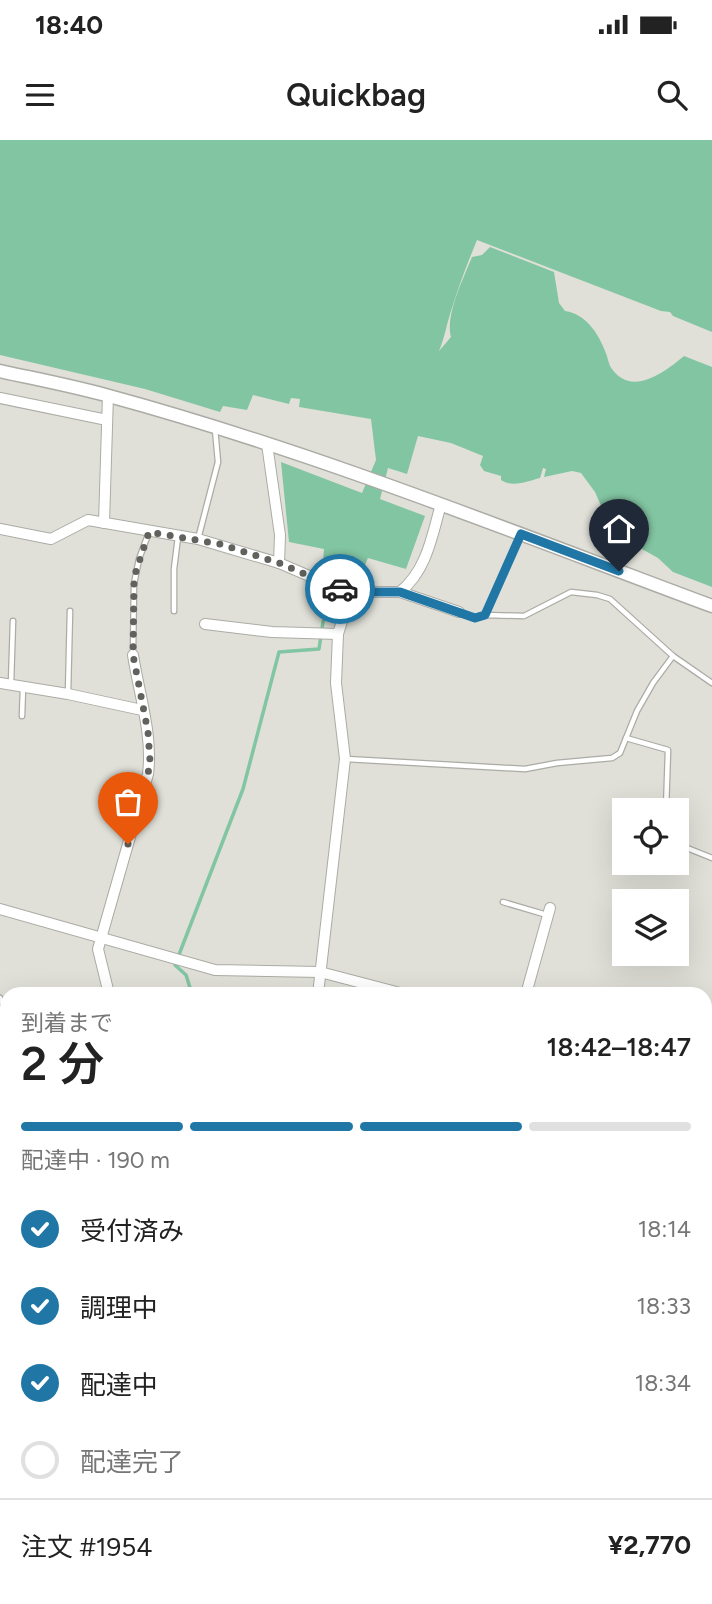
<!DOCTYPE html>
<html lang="ja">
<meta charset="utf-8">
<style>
:root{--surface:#fff;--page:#f6f6f6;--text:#222;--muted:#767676;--line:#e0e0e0;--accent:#2077a6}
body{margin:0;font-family:Figtree,"Noto Sans JP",sans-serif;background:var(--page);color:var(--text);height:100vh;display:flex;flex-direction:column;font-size:26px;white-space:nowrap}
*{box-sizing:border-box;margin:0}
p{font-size:23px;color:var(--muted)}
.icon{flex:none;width:38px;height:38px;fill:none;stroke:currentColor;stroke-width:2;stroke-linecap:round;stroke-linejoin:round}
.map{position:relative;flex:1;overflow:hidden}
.side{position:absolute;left:0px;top:847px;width:712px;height:618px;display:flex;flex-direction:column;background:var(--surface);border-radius:21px 21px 0 0;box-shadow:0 7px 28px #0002}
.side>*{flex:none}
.controls{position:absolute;left:612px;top:658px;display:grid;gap:14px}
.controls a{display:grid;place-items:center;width:77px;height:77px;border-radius:0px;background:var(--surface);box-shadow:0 7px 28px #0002;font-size:35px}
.pin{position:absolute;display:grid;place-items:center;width:60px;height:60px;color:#fff;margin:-72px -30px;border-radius:50% 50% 50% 0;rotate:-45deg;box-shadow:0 0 7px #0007}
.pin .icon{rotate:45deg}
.courier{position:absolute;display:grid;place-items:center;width:70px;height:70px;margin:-35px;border:5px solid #2077a6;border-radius:50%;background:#fff;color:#222;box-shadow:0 2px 9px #0007}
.summary em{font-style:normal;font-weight:600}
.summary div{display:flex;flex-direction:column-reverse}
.summary{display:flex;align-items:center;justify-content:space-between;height:119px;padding:0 21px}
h1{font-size:46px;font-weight:600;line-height:52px}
.bar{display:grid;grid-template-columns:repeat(4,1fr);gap:10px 7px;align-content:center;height:84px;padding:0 21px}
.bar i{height:9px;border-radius:5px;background:var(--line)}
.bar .active{background:var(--accent)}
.bar p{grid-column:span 4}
.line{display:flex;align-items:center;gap:18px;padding:0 21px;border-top:2px solid var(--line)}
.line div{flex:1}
ol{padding:0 21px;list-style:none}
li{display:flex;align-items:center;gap:21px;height:77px}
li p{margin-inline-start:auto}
li .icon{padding:7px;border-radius:50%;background:var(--accent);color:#fff;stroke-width:4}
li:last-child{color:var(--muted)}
li i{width:38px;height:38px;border:4px solid var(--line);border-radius:50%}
.status{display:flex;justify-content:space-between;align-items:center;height:49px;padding:0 35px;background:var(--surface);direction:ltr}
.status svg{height:19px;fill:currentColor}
header{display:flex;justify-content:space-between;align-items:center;height:91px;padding:0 21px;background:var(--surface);font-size:32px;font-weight:600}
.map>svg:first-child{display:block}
.green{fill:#d7a783}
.water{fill:#82c5a2}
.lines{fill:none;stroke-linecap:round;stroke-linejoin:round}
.stream{stroke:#82c5a2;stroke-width:3.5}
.service-casing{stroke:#abaca5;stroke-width:7}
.minor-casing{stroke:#abaca5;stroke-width:12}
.tertiary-casing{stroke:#abaca5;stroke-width:15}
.service{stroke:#fff;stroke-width:4.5}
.minor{stroke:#fff;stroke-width:10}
.tertiary{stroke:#fff;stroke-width:12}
.done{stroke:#61625e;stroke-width:7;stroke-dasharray:0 12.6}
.route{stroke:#2077a6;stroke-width:9}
</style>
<div class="status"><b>18:40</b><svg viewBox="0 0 49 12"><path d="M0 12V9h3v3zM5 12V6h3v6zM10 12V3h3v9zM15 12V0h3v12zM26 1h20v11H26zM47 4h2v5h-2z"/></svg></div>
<header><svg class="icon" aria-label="menu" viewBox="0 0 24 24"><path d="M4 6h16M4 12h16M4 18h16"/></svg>Quickbag<svg class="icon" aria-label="search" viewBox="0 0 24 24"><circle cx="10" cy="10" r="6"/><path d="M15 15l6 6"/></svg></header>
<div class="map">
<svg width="712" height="1464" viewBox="0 0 712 1464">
<rect width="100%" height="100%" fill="#e0e0d9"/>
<g class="green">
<path d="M712 971V1138L705 1137V997Z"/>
<path d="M705 1182 712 1184V1213L705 1210Z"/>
<path d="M705 1382 712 1384V1464H679L681 1458H705Z"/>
<path d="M470 1458H572L570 1464H468Z"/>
</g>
<path class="water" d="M0 0H712V192L673 176 670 172 661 171 477 100C468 122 459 145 452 168 447 182 445 197 439 211L451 197C445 176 463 139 472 117L482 115 490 107 554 132 559 163 565 171C587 174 600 196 607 216 607 217 610 226 610 226 630 259 665 232 684 216L712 227V447L673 432 658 418 613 393 595 352 581 333 572 331 544 337 546 329 543 328 540 338C528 341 513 348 501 340V336L484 331 480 325 483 316 451 303 418 296 407 334 388 328 380 359 425 376 406 429 368 418 359 439 322 431 324 409 289 402 281 322 362 353 376 320 371 279 299 267 300 259 291 258 289 264 253 255 247 270 223 266 220 272 145 249 0 215Z"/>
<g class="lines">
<g class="stream">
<path d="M192 854 186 835 175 825 243 649 279 512 319 509 323 482 341 435"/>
<path d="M0 1387 7 1374"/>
<path d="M0 1390 7 1394"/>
<path d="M37 1464 39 1458"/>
</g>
<defs>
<g id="service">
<path d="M198 399 218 322 215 289"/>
<path d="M174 471V429L178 397"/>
<path d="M461 473 475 478 485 475 524 476 571 452 597 455 610 459 673 516 712 543"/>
<path d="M485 475 520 395"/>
<path d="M133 514 134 444 139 419 149 392"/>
<path d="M11 543 13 481"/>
<path d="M68 553 70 471"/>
<path d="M22 576 23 548"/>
<path d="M626 598 668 610 666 670"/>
<path d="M346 619 525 629 557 623 612 618 620 613 637 571 653 543 673 516"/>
<path d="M677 704 712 718"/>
<path d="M503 762 547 775"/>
<path d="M0 858 7 871"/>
<path d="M0 1054 7 1053"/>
</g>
<g id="minor">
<path d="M0 258 107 280"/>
<path d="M267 304 280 395 279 423"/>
<path d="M104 383 108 255"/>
<path d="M0 389 51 399 88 380 198 399 279 423 335 447 351 452H400L459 472"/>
<path d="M400 452C427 430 432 396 441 364"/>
<path d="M205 484 272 492 338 494"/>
<path d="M0 543 68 554 142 570"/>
<path d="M0 769 215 830 320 832 404 854"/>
<path d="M109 854 98 809 148 634C153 595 139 554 133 515"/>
<path d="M318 854 345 619 336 543 338 494 351 452"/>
<path d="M526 854 550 768"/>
<path d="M705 932 712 934"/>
<path d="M705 981 712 954"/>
<path d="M0 1175 7 1147"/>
<path d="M0 1183 7 1185"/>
<path d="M705 1369 712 1370"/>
<path d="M362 1464 363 1458"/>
</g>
<g id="tertiary">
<path d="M0 231C36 239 73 246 109 256 315 312 513 392 712 466"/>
<path d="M146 1464 148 1458"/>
</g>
</defs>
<use href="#service" class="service-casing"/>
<use href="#minor" class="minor-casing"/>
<use href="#tertiary" class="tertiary-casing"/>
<use href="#service" class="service"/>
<use href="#minor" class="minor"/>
<use href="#tertiary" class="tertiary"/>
</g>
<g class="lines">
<path class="done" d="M128 704 148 634 150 621 148 592 133 515 134 444 136 431 149 392 220 404 279 423 340 449"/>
<path class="route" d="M340 449 351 452H400L475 478 485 475 521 394 619 431"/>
</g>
</svg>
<div class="controls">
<a><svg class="icon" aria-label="locate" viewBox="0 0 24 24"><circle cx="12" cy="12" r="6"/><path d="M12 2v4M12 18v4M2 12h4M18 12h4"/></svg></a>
<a><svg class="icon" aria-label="layers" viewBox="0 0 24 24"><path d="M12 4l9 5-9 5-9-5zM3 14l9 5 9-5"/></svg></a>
</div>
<div class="pin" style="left:128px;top:704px;background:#ea580c"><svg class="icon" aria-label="bag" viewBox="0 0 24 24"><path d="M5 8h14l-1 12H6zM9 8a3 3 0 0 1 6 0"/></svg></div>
<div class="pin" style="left:619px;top:431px;background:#1f2937"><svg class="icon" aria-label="home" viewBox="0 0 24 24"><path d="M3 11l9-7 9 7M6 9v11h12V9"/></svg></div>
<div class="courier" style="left:340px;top:449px"><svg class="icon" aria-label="car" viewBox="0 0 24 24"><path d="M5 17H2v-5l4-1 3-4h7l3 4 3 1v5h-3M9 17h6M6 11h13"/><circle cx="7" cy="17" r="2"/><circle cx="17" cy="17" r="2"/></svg></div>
<section class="side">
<div class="summary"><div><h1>2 分</h1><p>到着まで</p></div><em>18:42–18:47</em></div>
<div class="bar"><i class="active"></i><i class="active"></i><i class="active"></i><i></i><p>配達中 · 190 m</p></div>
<ol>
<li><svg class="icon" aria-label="check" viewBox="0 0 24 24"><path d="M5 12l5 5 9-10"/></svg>受付済み<p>18:14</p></li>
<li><svg class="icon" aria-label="check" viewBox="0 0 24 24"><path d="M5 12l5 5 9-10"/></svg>調理中<p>18:33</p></li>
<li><svg class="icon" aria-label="check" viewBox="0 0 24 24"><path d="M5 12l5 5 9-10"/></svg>配達中<p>18:34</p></li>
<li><i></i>配達完了</li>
</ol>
<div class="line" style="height:91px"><div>注文 #1954</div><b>¥2,770</b></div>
</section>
</div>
